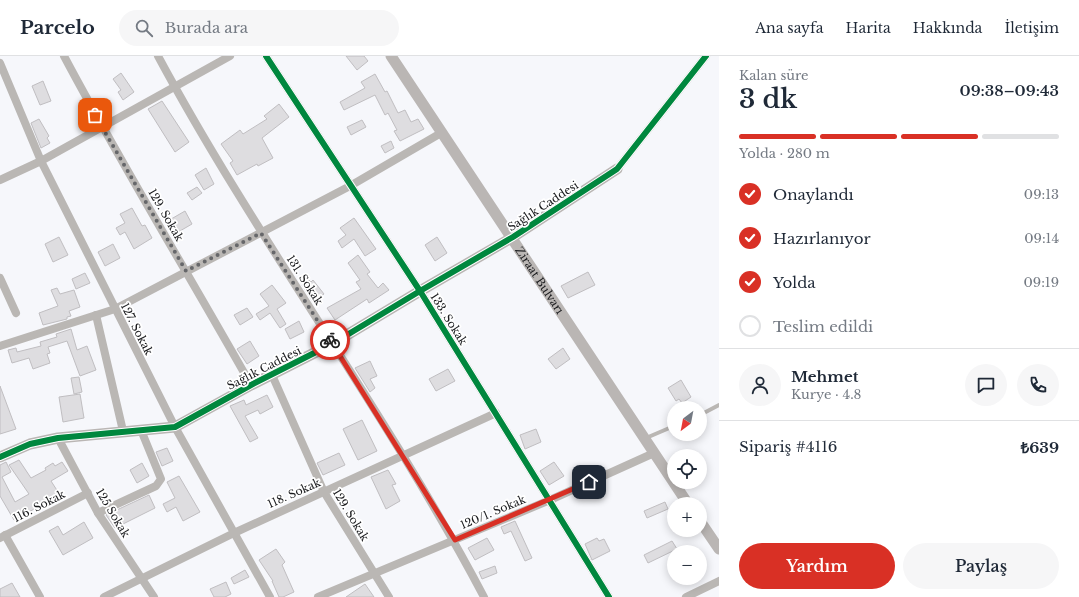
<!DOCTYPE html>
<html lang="tr">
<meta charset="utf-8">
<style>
:root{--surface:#fff;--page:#f6f6f7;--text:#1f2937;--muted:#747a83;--line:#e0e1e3;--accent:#d93025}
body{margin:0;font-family:"Libre Baskerville",serif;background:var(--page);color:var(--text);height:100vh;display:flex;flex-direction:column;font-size:15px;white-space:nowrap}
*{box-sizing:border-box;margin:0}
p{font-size:13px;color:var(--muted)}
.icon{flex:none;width:22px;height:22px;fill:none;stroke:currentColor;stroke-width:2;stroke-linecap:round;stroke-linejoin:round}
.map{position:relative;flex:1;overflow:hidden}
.details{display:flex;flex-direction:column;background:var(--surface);width:360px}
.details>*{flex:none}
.needle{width:26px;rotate:212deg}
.buttons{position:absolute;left:667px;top:345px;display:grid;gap:8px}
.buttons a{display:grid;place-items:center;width:40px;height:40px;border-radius:50%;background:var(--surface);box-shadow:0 2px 10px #0003;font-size:20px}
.pin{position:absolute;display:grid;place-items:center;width:34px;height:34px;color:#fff;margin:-17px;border-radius:8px;box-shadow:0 2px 6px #0006}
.courier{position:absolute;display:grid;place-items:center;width:40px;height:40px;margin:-20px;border:3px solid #d93025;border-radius:50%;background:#fff;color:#222;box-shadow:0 1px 5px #0007}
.headline em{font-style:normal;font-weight:600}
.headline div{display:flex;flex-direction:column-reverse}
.headline{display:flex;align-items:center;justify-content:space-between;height:68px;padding:0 20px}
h1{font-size:26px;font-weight:600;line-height:30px}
.bar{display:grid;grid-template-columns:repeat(4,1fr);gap:6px 4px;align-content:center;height:48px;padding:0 20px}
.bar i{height:5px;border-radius:3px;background:var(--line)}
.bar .selected{background:var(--accent)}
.bar p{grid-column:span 4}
.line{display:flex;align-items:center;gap:10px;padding:0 20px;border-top:1px solid var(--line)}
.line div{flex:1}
.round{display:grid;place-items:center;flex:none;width:42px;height:42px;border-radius:21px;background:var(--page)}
ol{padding:0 20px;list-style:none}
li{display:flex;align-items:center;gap:12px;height:44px}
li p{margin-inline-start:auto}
li .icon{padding:4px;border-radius:50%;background:var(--accent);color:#fff;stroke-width:4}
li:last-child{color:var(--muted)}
li i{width:22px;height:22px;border:2px solid var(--line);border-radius:50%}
.action{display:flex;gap:8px;margin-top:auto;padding:8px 20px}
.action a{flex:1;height:46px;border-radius:24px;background:var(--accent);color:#fff;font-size:16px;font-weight:600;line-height:46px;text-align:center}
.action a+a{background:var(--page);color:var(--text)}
header{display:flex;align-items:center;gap:24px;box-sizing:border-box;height:56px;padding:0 20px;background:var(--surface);border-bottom:1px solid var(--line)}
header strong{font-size:19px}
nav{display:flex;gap:22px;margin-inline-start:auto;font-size:14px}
.search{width:280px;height:36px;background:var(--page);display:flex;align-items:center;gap:10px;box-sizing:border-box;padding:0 14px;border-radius:22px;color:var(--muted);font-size:15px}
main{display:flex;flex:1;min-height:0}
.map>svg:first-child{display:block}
.building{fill:#dedde0;stroke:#c0bec1}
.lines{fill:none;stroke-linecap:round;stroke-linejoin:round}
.lane{stroke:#bab7b4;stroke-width:4}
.street{stroke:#bab7b4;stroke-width:8}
.secondary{stroke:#bab6b4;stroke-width:11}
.cycleway-casing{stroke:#fff;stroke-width:8}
.cycleway{stroke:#00873e;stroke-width:6}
.done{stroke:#66676a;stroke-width:4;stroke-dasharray:0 7.2}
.route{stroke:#d93025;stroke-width:5}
.labels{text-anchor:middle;stroke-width:3.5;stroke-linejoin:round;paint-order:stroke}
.street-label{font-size:11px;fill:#18191c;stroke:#fff}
</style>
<header>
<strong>Parcelo</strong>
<div class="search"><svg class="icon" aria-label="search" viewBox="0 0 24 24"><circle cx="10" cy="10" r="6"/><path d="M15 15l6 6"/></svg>Burada ara</div>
<nav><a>Ana sayfa</a><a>Harita</a><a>Hakkında</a><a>İletişim</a></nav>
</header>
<main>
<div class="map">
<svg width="719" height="541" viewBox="0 0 719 541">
<rect width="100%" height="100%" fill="#f6f7fb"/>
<g class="building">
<path d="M346 0H364L368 5 357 14Z"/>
<path d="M121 17 134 36 123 44 118 36 121 34 113 23Z"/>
<path d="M375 18 385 36 387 35 398 57 405 54 411 66 418 63 424 73 400 85 394 75 397 74 388 57 385 59 375 39 344 54 340 46 365 32 361 26Z"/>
<path d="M43 25 51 45 40 49 32 30Z"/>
<path d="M162 45 189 86 175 96 148 53Z"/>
<path d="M279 48 289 61 262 82 273 102 258 110 257 108 237 119 230 107 233 105 221 88 240 74 243 78 267 63 264 60Z"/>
<path d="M39 63 49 80 47 82 50 87 41 92 31 67Z"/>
<path d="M362 64 366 71 351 79 347 71Z"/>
<path d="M391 85 394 92 385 97 381 90Z"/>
<path d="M206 112 214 128 204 134 195 119Z"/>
<path d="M197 131 202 137 192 144 187 137Z"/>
<path d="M132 152 142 170 145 169 152 182 134 193 125 176 120 179 116 172 125 167 120 158Z"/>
<path d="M185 155 192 168 173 179 166 166Z"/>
<path d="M354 162 376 193 365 200 354 183 342 192 338 185 346 179 340 172Z"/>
<path d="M59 181 68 199 53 206 45 188Z"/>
<path d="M437 181 447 197 435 205 425 189Z"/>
<path d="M113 188 120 202 105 210 98 196Z"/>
<path d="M358 199 370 216 367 218 378 232 383 227 389 234 369 247 367 243 335 264 327 252 361 233 356 226 360 224 348 207Z"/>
<path d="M588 216 595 229 568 242 561 230Z"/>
<path d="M85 217 90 227 76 233 72 223Z"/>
<path d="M309 224 311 226 313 224 324 238 313 246 302 229Z"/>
<path d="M272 229 286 247 277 253 286 268 280 272 270 257 260 264 256 258 269 250 260 238Z"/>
<path d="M57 232 60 238 74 234 80 251 69 255 71 260 67 261V263L43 269 39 257 58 250 51 234Z"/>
<path d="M247 252 253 261 240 269 234 259Z"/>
<path d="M299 265 304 276 290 283 285 273Z"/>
<path d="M71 273 77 294 87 290 96 314 80 320 67 285 48 291 50 297 47 298 50 307 33 313 29 302 12 307 8 294 16 292 17 296 41 290 40 286 57 281 56 278Z"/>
<path d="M250 285 259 300 247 308 237 293Z"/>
<path d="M563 292 570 303 556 313 548 303Z"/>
<path d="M370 305 377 320 370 323 375 332 370 336 355 312Z"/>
<path d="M448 313 455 325 436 335 429 323Z"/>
<path d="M79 321 82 336 74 338 71 322Z"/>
<path d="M681 324 691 341 682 347 679 343 676 345 668 332Z"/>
<path d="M0 330 16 373 0 378Z"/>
<path d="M80 338 84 362 63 366 59 341Z"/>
<path d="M267 339 273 351 260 358 258 354 245 360 258 382 250 386 230 350 244 344 246 349Z"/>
<path d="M362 364 377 395 358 404 343 373Z"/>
<path d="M536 373 541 386 525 393 520 379Z"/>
<path d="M167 392 173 405 162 410 156 396Z"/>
<path d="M339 397 345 409 323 419 317 407Z"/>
<path d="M19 404 31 422 46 414 45 412 53 407 55 410 62 406 68 415 51 425 60 439 14 464 0 440V409L6 406 11 416 2 421 15 446 29 438 9 409Z"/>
<path d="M554 406 564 420 549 429 540 415Z"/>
<path d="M142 407 149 420 137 427 130 414Z"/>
<path d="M388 414 396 428 392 429 400 445 386 453 371 421Z"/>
<path d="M179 420 200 456 183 465 176 451 167 456 163 448 175 442 167 426Z"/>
<path d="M149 439 155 452 115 472 106 459Z"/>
<path d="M665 446 668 453 647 462 644 455Z"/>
<path d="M515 465 532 502 525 505 511 475 504 478 501 471Z"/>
<path d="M84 466 93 482 63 499 49 475 58 470 63 479Z"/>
<path d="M487 482 494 494 475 504 468 492Z"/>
<path d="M597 482 599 485 604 483 610 495 592 504 585 488Z"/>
<path d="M672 485 677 493 648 507 644 499Z"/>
<path d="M276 493 285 506 282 509 294 536 283 541H279L272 525H273L259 504Z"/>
<path d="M495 510 497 517 482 523 479 516Z"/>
<path d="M245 514 249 521 234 528 231 522Z"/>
<path d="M226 526 231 538 225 541H214L210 533Z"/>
<path d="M12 527 20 541H0V533Z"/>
<path d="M365 528 374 541H346Z"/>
</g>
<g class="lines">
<g class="lane">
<path d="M700 359 719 349"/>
<path d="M646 382 674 370"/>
</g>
<g class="street">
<path d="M64 0C123 111 189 219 251 329"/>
<path d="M158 0C258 186 386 355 484 541"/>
<path d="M266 0 420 235 609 541"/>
<path d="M0 7 41 105 175 371 270 541"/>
<path d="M617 113 706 0"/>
<path d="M0 124 41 105 230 0"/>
<path d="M0 222 16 257"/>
<path d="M96 259 123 375"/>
<path d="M0 290 115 253 350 130 441 77"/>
<path d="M272 319 324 436 389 541"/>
<path d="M58 382 98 457 154 541"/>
<path d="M98 457 156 430 161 423 141 374"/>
<path d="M5 479 40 541"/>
<path d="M0 482 88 437"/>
<path d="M104 541 234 477 496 357"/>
<path d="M318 541 550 444 654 397"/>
<path d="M686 541 719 525"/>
</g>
<g class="secondary">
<path id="s1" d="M391 0 688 448"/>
<path d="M0 401 30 388 58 382 175 371 251 329 332 288 420 235 513 181 617 113"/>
<path d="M700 465 719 493"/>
</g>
<defs>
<g id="cycleway">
<path d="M266 0 420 235 609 541"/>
<path d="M0 401 30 388 58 382 175 371 251 329 332 288 420 235 513 181 617 113 706 0"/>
</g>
</defs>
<use href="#cycleway" class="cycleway-casing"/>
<use href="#cycleway" class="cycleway"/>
</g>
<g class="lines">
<path class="done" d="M95 59 186 215 261 177 330 284"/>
<path class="route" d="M330 284 455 484 589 426"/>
</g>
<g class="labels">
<g class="street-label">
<text transform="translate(543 150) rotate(-33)" y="4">Sağlık Caddesi</text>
<text transform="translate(166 159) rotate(60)" y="4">129. Sokak</text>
<text transform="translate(305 224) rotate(57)" y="4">131. Sokak</text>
<text dy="4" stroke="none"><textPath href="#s1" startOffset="269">Ziraat Bulvarı</textPath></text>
<text transform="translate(449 263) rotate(58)" y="4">133. Sokak</text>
<text transform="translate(137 273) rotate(63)" y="4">127. Sokak</text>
<text transform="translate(264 312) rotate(-27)" y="4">Sağlık Caddesi</text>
<text transform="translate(294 437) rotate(-24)" y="4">118. Sokak</text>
<text transform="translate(39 450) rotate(-27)" y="4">116. Sokak</text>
<text transform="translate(493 456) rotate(-23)" y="4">120/1. Sokak</text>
<text transform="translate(113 457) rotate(59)" y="4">125 Sokak</text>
<text transform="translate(351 459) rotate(59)" y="4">129. Sokak</text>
</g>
</g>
</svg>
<div class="buttons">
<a><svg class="needle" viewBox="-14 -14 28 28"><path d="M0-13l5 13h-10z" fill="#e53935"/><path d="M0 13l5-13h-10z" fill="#747a83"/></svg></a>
<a><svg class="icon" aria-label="locate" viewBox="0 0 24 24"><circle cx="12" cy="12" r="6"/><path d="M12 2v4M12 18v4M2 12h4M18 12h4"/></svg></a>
<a>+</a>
<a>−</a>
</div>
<div class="pin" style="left:95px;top:59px;background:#ea580c"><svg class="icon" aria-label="bag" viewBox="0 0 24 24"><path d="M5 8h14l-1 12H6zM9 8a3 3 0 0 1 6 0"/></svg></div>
<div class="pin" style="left:589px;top:426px;background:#1f2937"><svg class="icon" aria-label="home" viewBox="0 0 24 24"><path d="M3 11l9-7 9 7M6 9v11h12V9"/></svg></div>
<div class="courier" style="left:330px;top:284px"><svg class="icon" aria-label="bike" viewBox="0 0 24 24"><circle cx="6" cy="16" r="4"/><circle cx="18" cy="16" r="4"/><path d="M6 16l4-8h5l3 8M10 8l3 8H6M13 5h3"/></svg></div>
</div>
<section class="details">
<div class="headline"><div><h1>3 dk</h1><p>Kalan süre</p></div><em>09:38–09:43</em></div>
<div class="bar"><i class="selected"></i><i class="selected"></i><i class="selected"></i><i></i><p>Yolda · 280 m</p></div>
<ol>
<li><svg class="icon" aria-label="check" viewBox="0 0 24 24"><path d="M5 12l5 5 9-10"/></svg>Onaylandı<p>09:13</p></li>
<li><svg class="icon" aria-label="check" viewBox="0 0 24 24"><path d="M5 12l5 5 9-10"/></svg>Hazırlanıyor<p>09:14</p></li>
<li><svg class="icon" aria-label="check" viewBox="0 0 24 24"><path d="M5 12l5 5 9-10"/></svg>Yolda<p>09:19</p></li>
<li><i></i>Teslim edildi</li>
</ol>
<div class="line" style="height:72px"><a class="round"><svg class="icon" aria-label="person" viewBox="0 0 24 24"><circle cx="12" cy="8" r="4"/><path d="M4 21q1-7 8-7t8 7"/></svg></a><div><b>Mehmet</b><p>Kurye · 4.8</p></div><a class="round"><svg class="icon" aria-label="chat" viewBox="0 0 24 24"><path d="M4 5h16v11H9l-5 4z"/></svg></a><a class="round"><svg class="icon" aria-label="phone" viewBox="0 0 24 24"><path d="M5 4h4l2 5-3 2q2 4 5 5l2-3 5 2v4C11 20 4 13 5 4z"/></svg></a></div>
<div class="line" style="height:52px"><div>Sipariş #4116</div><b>₺639</b></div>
<div class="action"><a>Yardım</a><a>Paylaş</a></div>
</section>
</main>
